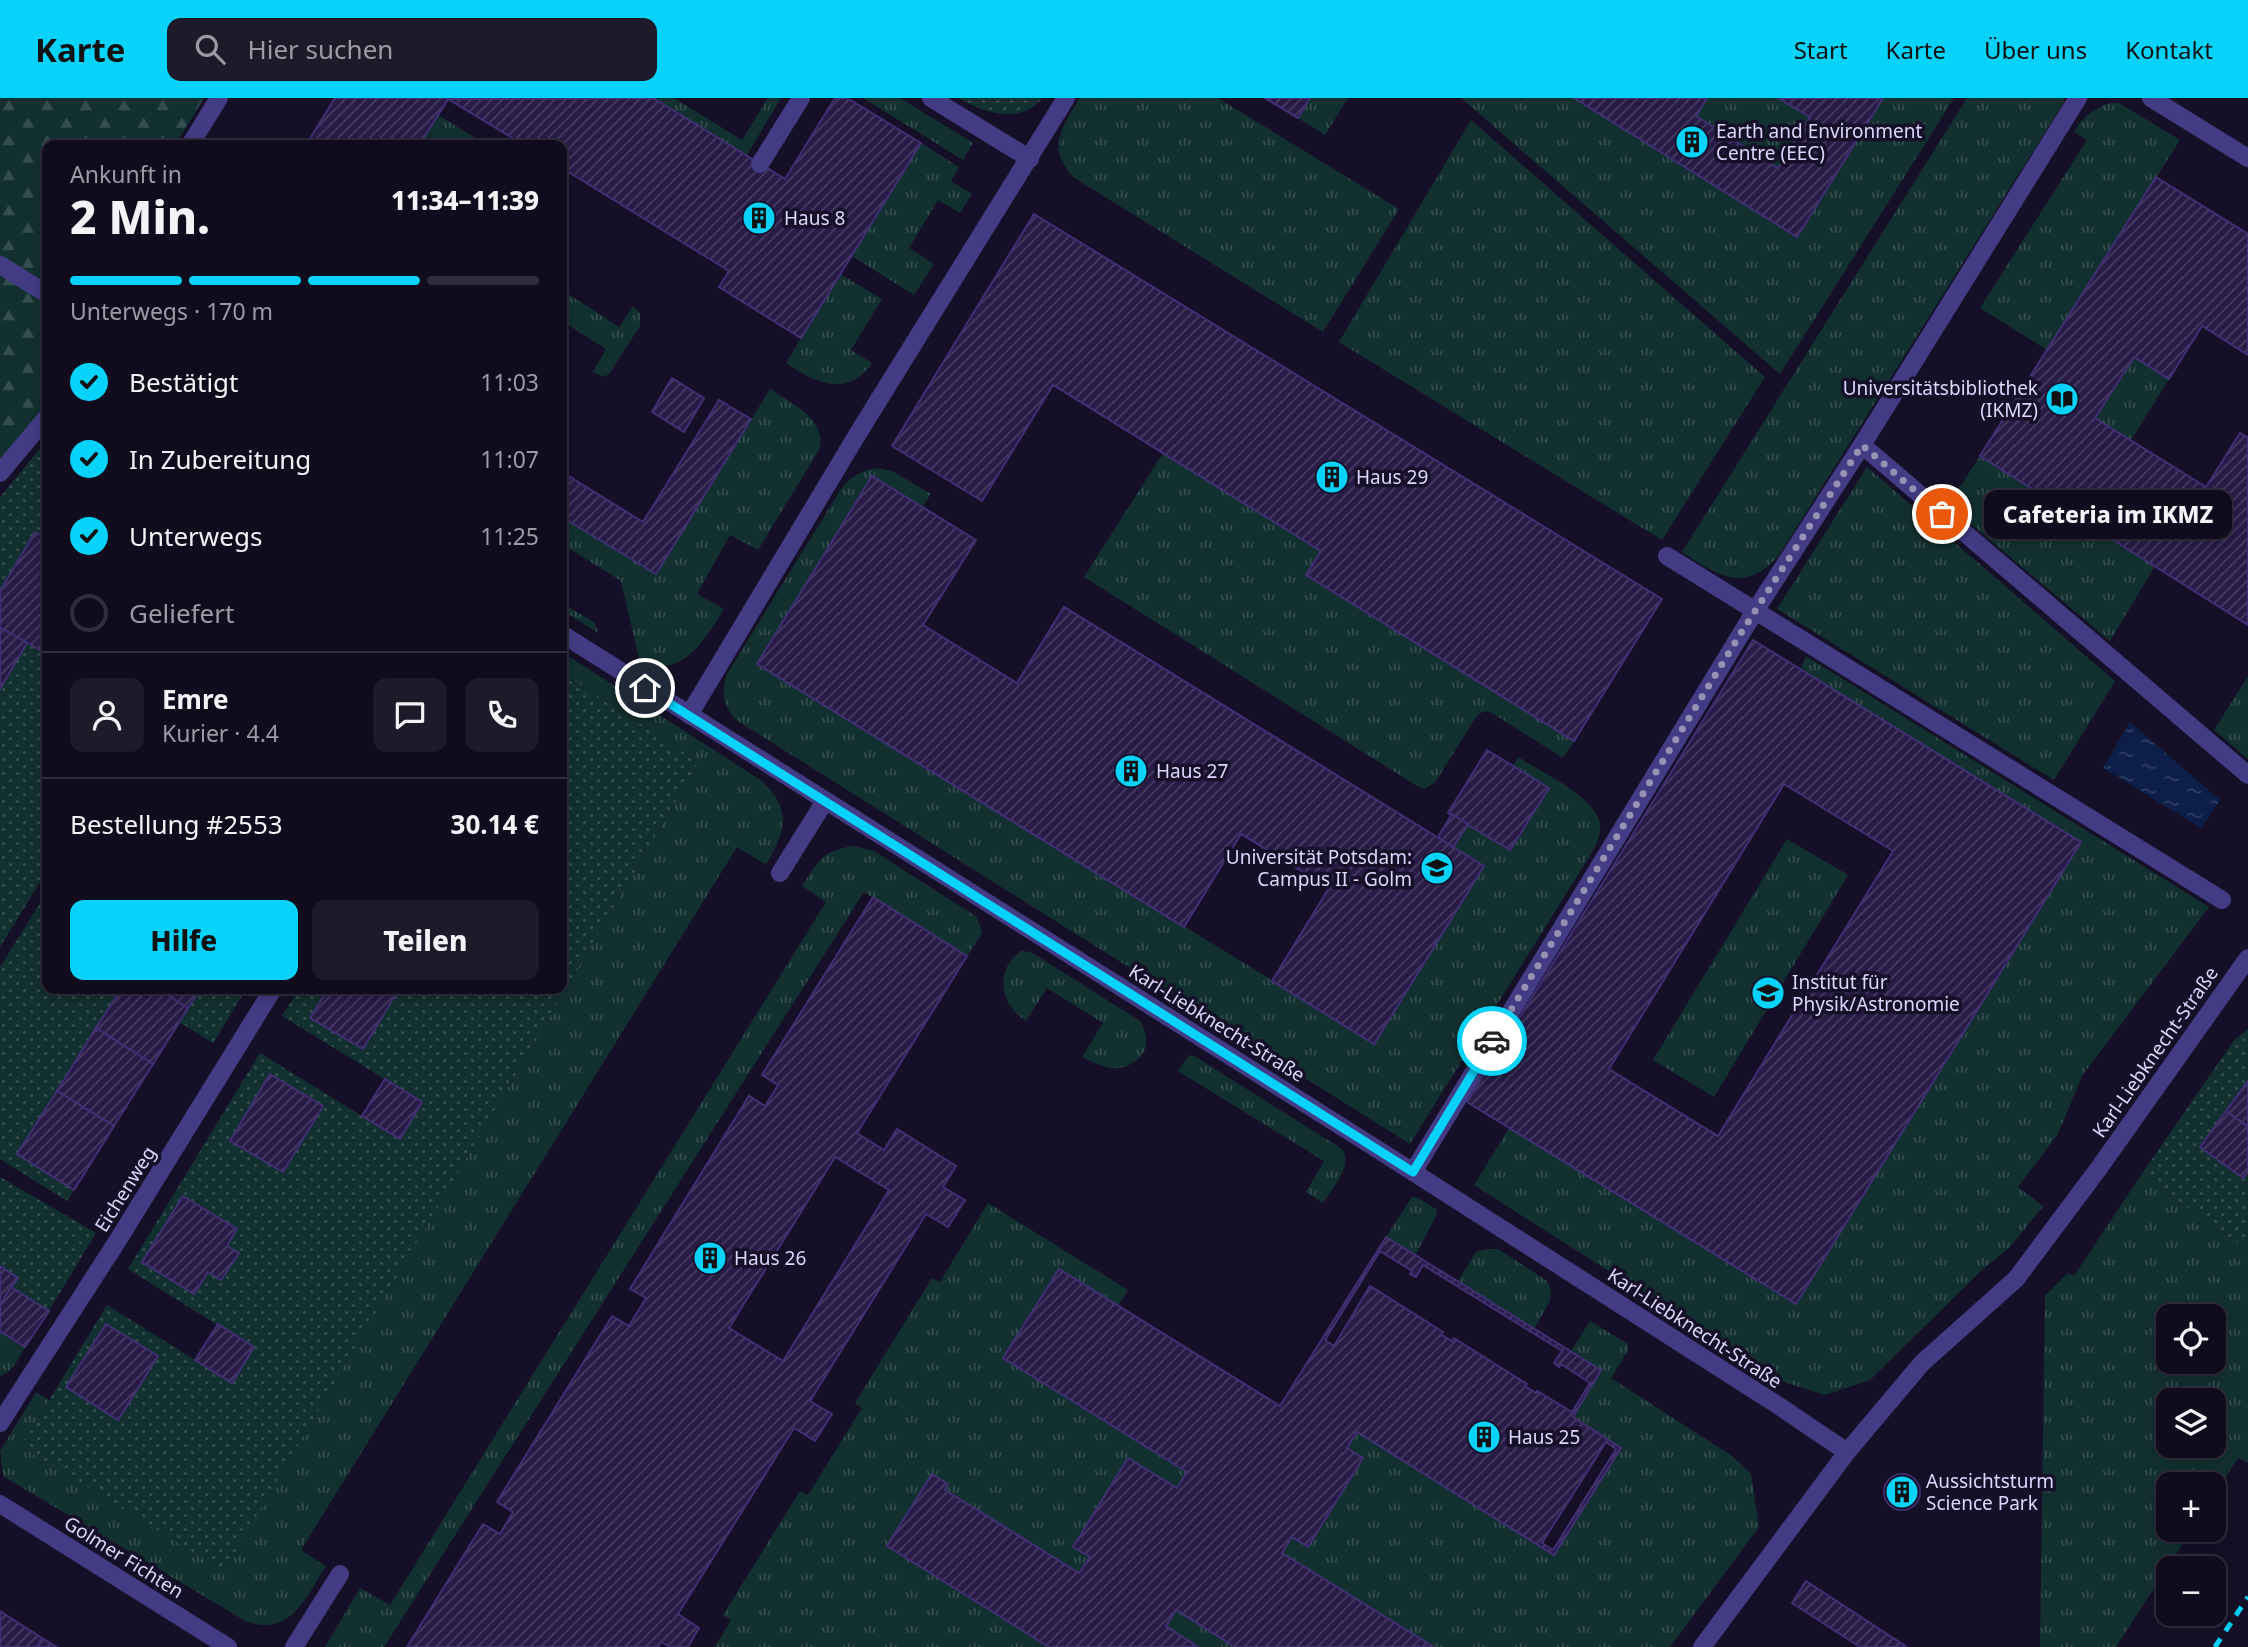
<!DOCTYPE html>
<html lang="de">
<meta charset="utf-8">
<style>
:root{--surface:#100c1d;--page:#1e1a2a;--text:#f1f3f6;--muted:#9c9ba4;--line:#302c3b;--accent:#06d2fa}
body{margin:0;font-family:"Noto Sans",sans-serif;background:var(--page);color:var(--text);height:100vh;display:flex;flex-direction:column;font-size:26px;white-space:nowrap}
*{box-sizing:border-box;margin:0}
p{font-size:23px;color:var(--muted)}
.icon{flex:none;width:38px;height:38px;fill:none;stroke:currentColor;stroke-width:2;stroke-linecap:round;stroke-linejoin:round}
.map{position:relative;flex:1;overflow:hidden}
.details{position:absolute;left:42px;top:42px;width:525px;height:854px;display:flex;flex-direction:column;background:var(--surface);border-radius:14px;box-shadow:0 4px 18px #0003,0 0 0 2px var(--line)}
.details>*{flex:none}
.fabs{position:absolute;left:2156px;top:1206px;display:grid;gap:14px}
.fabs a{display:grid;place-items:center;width:70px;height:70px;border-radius:14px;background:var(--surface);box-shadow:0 4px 18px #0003,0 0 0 2px var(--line);font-size:35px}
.pin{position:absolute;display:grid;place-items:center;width:60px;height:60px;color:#fff;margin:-30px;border:4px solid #fff;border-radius:50%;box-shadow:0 2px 7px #0007}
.courier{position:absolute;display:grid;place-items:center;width:70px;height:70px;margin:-35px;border:5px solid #06d2fa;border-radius:50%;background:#fff;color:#222;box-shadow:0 2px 9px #0007}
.bubble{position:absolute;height:49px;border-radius:14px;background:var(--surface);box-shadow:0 4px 18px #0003,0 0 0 2px var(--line);font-size:23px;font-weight:800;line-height:49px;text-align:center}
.overview em{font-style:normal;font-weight:800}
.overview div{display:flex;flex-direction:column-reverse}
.overview{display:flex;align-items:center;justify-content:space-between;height:119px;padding:0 28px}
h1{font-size:46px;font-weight:800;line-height:52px}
.bar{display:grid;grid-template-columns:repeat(4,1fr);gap:10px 7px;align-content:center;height:84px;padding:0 28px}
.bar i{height:9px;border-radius:5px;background:var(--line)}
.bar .on{background:var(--accent)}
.bar p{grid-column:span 4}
.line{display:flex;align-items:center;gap:18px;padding:0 28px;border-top:2px solid var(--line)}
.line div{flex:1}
.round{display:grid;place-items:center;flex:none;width:74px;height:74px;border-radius:14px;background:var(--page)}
ol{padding:0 28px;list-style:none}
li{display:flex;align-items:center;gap:21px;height:77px}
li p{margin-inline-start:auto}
li .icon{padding:7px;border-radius:50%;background:var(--accent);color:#111;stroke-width:4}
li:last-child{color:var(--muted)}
li i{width:38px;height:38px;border:4px solid var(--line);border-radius:50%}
.cta{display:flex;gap:14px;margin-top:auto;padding:14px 28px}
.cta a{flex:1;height:80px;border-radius:14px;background:var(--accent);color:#111;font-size:28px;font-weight:800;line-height:80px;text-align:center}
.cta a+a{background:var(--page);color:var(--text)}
header{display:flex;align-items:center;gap:42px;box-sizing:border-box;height:98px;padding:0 35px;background:var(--accent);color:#111}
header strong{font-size:33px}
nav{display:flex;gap:38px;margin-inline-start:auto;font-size:24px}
.search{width:490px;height:63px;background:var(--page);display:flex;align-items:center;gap:18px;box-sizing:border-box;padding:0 24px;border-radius:14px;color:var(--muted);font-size:26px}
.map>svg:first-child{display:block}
.grass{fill:url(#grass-tufts);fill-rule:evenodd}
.forest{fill:url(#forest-firs)}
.park{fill:url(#park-dots)}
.water{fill:url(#water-ripples)}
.building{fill:url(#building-hatch);stroke:#412f73;stroke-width:2;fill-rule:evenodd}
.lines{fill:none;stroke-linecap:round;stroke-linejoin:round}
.lane{stroke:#433c85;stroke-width:18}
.street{stroke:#433c85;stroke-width:18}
.rail{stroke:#06d2fa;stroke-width:5;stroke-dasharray:10 9;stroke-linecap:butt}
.done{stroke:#9791b3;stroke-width:7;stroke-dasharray:0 12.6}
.route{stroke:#06d2fa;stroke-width:9}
.labels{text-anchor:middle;stroke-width:7;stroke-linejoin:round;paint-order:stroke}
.poi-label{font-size:19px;fill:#ddd6fe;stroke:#151027;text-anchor:start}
.street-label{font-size:19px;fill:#ddd6fe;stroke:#151027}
</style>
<header>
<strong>Karte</strong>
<div class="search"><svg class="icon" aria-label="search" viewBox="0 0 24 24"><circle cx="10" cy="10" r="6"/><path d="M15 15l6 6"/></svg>Hier suchen</div>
<nav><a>Start</a><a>Karte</a><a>Über uns</a><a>Kontakt</a></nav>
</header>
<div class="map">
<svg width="2248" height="1549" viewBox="0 0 2248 1549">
<defs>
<pattern id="grass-tufts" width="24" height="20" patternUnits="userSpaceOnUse" patternTransform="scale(1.75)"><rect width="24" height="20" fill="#133030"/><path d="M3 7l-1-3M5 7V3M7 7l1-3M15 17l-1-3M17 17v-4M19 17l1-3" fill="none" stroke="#354d4f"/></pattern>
<pattern id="forest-firs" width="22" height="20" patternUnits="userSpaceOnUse" patternTransform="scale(1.75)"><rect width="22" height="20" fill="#133030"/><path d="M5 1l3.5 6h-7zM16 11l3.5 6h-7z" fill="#354d4f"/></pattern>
<pattern id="park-dots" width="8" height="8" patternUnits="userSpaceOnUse" patternTransform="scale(1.75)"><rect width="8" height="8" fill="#133030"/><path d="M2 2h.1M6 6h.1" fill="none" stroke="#354d4f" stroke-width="1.8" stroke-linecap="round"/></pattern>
<pattern id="water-ripples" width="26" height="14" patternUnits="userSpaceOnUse" patternTransform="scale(1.75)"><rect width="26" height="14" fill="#0d1f48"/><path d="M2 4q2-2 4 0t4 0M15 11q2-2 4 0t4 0" fill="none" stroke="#303f63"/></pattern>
<pattern id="building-hatch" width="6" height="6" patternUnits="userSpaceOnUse" patternTransform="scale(1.75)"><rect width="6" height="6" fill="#281c47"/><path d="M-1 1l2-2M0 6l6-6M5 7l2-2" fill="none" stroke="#473c63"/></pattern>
</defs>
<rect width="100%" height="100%" fill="#151027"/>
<g class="grass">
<path d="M654 0H674L742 42 768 0H781L747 57Z"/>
<path d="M863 0H900L973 45 963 62Z"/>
<path d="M1080 0H1218L1399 111 1323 234 1073 79C1046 49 1062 29 1080 0Z"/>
<path d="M1310 0H1348L1325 37 1298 20Z"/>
<path d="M1461 0H1954L1780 276Z"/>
<path d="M1967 0H2064V4L1780 456C1745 496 1720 479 1682 454Z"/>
<path d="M2110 5H2119L2180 42 2047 252 1980 210 2087 42 2074 34C2083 18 2093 11 2110 5Z"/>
<path d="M438 17 487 47H419Z"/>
<path d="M1471 22 1765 279 1662 442 1339 244Z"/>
<path d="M921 45 959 69 951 83 972 96 960 115 938 102 909 150 934 166 914 197 852 158Z"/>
<path d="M840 176 882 201 851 252 872 265C849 301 813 284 786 265Z"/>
<path d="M562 192 619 229 633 208 640 215V228L609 276 603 279 593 274 606 251 562 223Z"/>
<path d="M2134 259 2169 281 2131 342 2095 320Z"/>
<path d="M770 291C792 306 828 321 819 352L758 452 730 437 697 496 724 511C706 540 679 586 639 561L621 483 562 446V419L656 476Z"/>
<path d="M1163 355 1321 453 1306 478 1574 643 1563 660 1492 615C1485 613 1481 613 1476 619L1436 683 1425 691 1417 688 1084 479Z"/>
<path d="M1980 358 2155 468 2110 543 1948 407Z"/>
<path d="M1867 369 2115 583 2054 682 1777 511Z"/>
<path d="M877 370 892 373 931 396 922 409 872 379 757 566 1374 945 1484 768 1453 749 1468 726 1510 752 1548 690 1513 668 1518 659C1540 673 1587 695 1598 719 1603 730 1599 740 1594 751L1410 1046 736 622C723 607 721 595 727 576L841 391C851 378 860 373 877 370Z"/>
<path d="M562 505 595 525 598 535 562 512Z"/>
<path d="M562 554 762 683C792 712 786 733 766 767L737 749 301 1452 326 1468C312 1489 298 1524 269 1527 262 1528 253 1525 247 1524L3 1378 0 1353 36 1294 49 1302 21 1348 224 1472 699 664 562 575Z"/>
<path d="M1806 558 2209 809 2082 978 2058 1036 2018 1089 2043 1108 2011 1148 1982 1172 1870 1282 1825 1297 1781 1283 1474 1087 1509 1030 1796 1206 2081 745 1800 572Z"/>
<path d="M2248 578V661L2214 632Z"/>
<path d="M1787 741 1848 777 1714 999 1653 962Z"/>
<path d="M853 748 874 753 977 819 982 835 967 858 864 794 384 1549H325L360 1490 390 1507 826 804 802 788C818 763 822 753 853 748Z"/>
<path d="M1021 853 1031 854 1140 923C1153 944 1146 964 1120 970 1107 972 1093 964 1082 959L1103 925 1047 890 1026 923C1000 907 994 872 1021 853Z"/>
<path d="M1189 957 1196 959 1342 1051C1354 1067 1332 1091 1323 1105L1306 1094 1324 1063 1178 973Z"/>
<path d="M2141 1077 2248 1152V1365L2238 1360 2214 1398V1386H2168V1432H2192L2116 1549H2040L2045 1198 2068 1175 2074 1178ZM2168 1218H2214V1264H2168ZM2168 1302H2214V1348H2168Z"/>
<path d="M1412 1099H1416L1436 1111 1437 1116 1415 1158 1386 1139Z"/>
<path d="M988 1105 1128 1192 1118 1208 1059 1172 1004 1260 1187 1374 1177 1390 1128 1361 1073 1448 1090 1459 1079 1475 945 1392 948 1386 932 1376 888 1449 1049 1549H715L731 1522 723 1517 800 1393 808 1397 862 1310 855 1305 932 1180 940 1184Z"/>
<path d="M1486 1151H1498L1546 1182 1551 1191 1550 1203 1534 1231 1458 1183 1476 1154Z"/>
<path d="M1590 1223 1628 1246V1253L1611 1280 1732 1358 1751 1376 1759 1429 1670 1549H1434L1282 1455 1292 1439 1308 1448 1363 1361 1347 1350 1357 1334 1554 1456 1621 1350 1573 1319 1601 1273 1571 1253Z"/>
<path d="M0 1233 25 1249C18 1261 13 1274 0 1278Z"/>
<path d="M1176 1512 1235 1549H1198L1166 1528Z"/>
</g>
<path class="forest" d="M0 0H204L175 47H47V319L0 375Z"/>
<g class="park">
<path d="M959 0H1042C1022 27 982 15 959 0Z"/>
<path d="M47 342V441L35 434 0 493V399Z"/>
<path d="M47 540V773L0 849V591L27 545 40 552Z"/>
<path d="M562 575 699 664 224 1473 21 1348 107 1207 232 1285 254 1250 128 1171 260 955 399 1041 422 1004 282 918 299 891H562V754L566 747 562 745Z"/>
<path d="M47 794V891H121L18 1056 74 1092 67 1103 0 1061V869Z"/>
<path d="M200 891H231L242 898 213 945 179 924Z"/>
<path d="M2248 931V1152L2141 1077 2235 941Z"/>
<path d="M0 1079 96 1135 49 1213 11 1189 18 1180 0 1168Z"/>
</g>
<path class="water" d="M2130 624 2220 702 2201 730 2103 670Z"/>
<g class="building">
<path d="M335 0H449L419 47H306Z"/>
<path d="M653 0 785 81 835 0H847L921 45 801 240 719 189 729 173 562 70V47H524L448 1Z"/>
<path d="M1265 0H1310L1298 20Z"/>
<path d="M1574 0H1707L1696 18 1778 70 1810 19 1778 0H1883L1797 139Z"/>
<path d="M2156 79 2248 136V257L2202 228 2169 281 2134 259 2095 320 2206 389 2240 335 2248 340V527L1980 358Z"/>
<path d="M1034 116 1662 501 1574 643 1306 477 1321 453 1053 287 982 403 892 348Z"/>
<path d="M672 280 704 300 684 334 652 314Z"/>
<path d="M719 302 751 321 656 476 562 419V392L570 379 643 424Z"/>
<path d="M872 378 976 442 923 527 1017 585 1064 509 1484 768 1374 946 1272 883 1329 790 1241 736 1184 829 757 566Z"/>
<path d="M35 434 47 441V540L40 552 0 529V493Z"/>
<path d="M0 529 27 545 0 591Z"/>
<path d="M1753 542 2081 744 1796 1206 1467 1004ZM1784 686 1893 753 1718 1038 1609 971Z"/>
<path d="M1487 652 1549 690 1510 752 1448 715Z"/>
<path d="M1452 716 1468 726 1453 749 1438 739Z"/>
<path d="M873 799 967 858 857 1035 884 1052 897 1031 956 1068 943 1089 965 1102 948 1129 926 1116 810 1303 832 1316 815 1343 794 1330 678 1516 699 1530 688 1549H670L661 1544 658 1549H407L483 1426 500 1436 513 1414 497 1404 612 1218 629 1228 646 1200 630 1191 749 998 765 1008 778 987 762 977ZM835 1059 889 1092 783 1263 729 1230Z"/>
<path d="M121 891H158L188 910 153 966 96 930Z"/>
<path d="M158 891H200L188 910Z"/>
<path d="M328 891H399L363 951 310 920Z"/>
<path d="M96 930 153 966 114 1028 57 993Z"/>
<path d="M270 976 323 1008 283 1074 230 1043Z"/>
<path d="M385 981 422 1004 400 1041 362 1018Z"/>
<path d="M2248 983V1029L2226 1013Z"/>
<path d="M57 993 114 1028 74 1092 17 1056Z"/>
<path d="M2226 1013 2248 1029V1073L2243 1080 2200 1049Z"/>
<path d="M183 1098 237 1131 227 1148 239 1155 221 1182 208 1174 194 1196 142 1164Z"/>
<path d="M1386 1139 1601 1272 1573 1319 1621 1350 1554 1457 1357 1334 1347 1350 1363 1360 1308 1449 1292 1439 1282 1455 1434 1549H1235L1176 1512 1166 1528 1198 1549H1049L887 1448 932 1376 948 1386 945 1392 1079 1475 1090 1459 1073 1449 1128 1360 1177 1390 1187 1374 1003 1260 1059 1171 1280 1308ZM1380 1153 1412 1173 1410 1176 1416 1179 1423 1167 1562 1253 1554 1265 1559 1269 1561 1266 1590 1285 1572 1314 1537 1293 1536 1295 1525 1288 1527 1286 1454 1240 1452 1243 1441 1237 1443 1234 1370 1188 1334 1248 1325 1242ZM1606 1344 1616 1351 1553 1452 1542 1445Z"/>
<path d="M0 1168 18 1180 0 1207Z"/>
<path d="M11 1189 49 1213 25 1249 0 1233V1207Z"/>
<path d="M106 1226 158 1258 118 1322 66 1289Z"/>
<path d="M218 1226 254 1249 232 1285 195 1262Z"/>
<circle cx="1902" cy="1394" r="18"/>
<path d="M1806 1483 1907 1549H1860L1792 1505Z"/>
<path d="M0 1513 42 1540 37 1549H0Z"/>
<path d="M42 1540 57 1549H37Z"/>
</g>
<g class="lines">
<g class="lane">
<path d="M931 0 1030 61"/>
<path d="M2151 0 2248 60"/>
<path d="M190 47 219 0"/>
<path d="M760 66 801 0"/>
<path d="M0 167 47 196"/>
<path d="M1862 347 2248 677"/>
<path d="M1667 458 2222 802"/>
<path d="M562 536 1377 1051 1779 1308 1847 1354"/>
<path d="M689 617 857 337 1066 0"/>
<path d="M780 775 825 703"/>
<path d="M1413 1074 1755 513 1862 347 2078 0"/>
<path d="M294 1549 340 1476"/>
</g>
<g class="street">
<path d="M0 375 47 319"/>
<path d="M0 1325 118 1142 273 891"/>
<path d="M0 1406 228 1549"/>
<path d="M1702 1549 1847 1354 1922 1265 2016 1181 2099 1070 2248 860"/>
</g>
<path class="rail" d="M2215 1549 2248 1499"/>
</g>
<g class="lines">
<path class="done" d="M1492 943 1741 535 1862 347 1942 416"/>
<path class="route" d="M645 590 1413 1074 1492 943"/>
</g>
<defs>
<symbol id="building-disc" viewBox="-11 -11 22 22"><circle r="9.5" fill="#06d2fa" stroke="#151027"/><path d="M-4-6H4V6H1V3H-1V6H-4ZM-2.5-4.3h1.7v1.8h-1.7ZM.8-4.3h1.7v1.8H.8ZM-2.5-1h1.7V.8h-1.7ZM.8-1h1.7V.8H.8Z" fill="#111"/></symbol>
<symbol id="library-disc" viewBox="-11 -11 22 22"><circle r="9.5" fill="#06d2fa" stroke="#151027"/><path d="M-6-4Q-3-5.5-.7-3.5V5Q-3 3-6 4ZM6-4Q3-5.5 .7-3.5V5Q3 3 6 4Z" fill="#111"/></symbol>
<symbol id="university-disc" viewBox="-11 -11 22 22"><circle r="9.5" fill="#06d2fa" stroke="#151027"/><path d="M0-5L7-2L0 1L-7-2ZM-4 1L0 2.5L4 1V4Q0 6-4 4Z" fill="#111"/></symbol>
</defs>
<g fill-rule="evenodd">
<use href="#building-disc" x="1673" y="25" width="38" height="38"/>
<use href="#building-disc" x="740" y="101" width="38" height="38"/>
<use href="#library-disc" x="2043" y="282" width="38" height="38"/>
<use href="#building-disc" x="1313" y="360" width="38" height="38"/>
<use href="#building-disc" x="1112" y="654" width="38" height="38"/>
<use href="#university-disc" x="1418" y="751" width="38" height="38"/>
<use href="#university-disc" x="1749" y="876" width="38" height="38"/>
<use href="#building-disc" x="691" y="1141" width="38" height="38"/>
<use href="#building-disc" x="1465" y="1320" width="38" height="38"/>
<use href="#building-disc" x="1883" y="1375" width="38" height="38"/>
</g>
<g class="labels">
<g class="poi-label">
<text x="1716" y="40">Earth and Environment<tspan x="1716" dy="22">Centre (EEC)</tspan></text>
<text x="784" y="127">Haus 8</text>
<text x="2038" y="297" text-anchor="end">Universitätsbibliothek<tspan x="2038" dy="22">(IKMZ)</tspan></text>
<text x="1356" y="386">Haus 29</text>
<text x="1156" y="680">Haus 27</text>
<text x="1412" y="766" text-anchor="end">Universität Potsdam:<tspan x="1412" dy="22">Campus II - Golm</tspan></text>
<text x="1792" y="891">Institut für<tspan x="1792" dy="22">Physik/Astronomie</tspan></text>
<text x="734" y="1167">Haus 26</text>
<text x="1508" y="1346">Haus 25</text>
<text x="1926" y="1390">Aussichtsturm<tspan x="1926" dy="22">Science Park</tspan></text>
</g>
<g class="street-label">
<text transform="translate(1217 925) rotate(32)" y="7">Karl-Liebknecht-Straße</text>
<text transform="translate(2155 954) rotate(-55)" y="7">Karl-Liebknecht-Straße</text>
<text transform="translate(125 1091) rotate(-58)" y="7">Eichenweg</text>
<text transform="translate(1695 1230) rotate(33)" y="7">Karl-Liebknecht-Straße</text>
<text transform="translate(124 1459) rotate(32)" y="7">Golmer Fichten</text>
</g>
</g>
</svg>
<div class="fabs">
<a><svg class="icon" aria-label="locate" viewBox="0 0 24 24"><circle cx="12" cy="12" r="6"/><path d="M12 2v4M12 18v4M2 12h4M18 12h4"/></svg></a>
<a><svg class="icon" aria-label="layers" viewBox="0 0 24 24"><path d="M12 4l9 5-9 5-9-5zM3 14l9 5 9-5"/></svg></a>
<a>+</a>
<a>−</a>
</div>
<div class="pin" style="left:1942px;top:416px;background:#ea580c"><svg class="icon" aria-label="bag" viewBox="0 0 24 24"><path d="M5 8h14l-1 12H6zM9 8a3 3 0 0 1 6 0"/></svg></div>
<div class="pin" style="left:645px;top:590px;background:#1f2937"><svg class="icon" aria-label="home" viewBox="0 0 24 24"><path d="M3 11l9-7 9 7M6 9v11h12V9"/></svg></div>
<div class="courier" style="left:1492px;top:943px"><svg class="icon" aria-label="car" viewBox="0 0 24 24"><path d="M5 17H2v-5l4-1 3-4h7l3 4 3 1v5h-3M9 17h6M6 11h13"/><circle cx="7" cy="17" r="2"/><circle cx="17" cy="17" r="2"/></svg></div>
<div class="bubble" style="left:1984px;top:392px;width:248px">Cafeteria im IKMZ</div>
<section class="details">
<div class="overview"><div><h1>2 Min.</h1><p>Ankunft in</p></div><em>11:34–11:39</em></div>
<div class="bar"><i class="on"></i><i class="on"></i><i class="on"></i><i></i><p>Unterwegs · 170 m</p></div>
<ol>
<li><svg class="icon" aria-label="check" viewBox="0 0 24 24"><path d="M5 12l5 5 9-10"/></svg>Bestätigt<p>11:03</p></li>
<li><svg class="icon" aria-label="check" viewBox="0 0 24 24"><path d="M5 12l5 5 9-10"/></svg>In Zubereitung<p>11:07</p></li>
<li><svg class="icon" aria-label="check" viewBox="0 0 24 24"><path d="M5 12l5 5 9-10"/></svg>Unterwegs<p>11:25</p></li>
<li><i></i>Geliefert</li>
</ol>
<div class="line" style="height:126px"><a class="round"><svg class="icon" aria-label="person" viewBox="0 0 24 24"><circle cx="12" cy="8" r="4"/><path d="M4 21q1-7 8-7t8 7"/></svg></a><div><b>Emre</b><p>Kurier · 4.4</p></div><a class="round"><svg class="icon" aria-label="chat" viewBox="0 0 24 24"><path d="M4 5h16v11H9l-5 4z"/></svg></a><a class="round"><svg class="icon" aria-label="phone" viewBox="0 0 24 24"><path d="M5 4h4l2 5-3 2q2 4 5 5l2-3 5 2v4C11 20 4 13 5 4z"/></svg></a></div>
<div class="line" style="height:91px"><div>Bestellung #2553</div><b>30.14 €</b></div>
<div class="cta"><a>Hilfe</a><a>Teilen</a></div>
</section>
</div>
